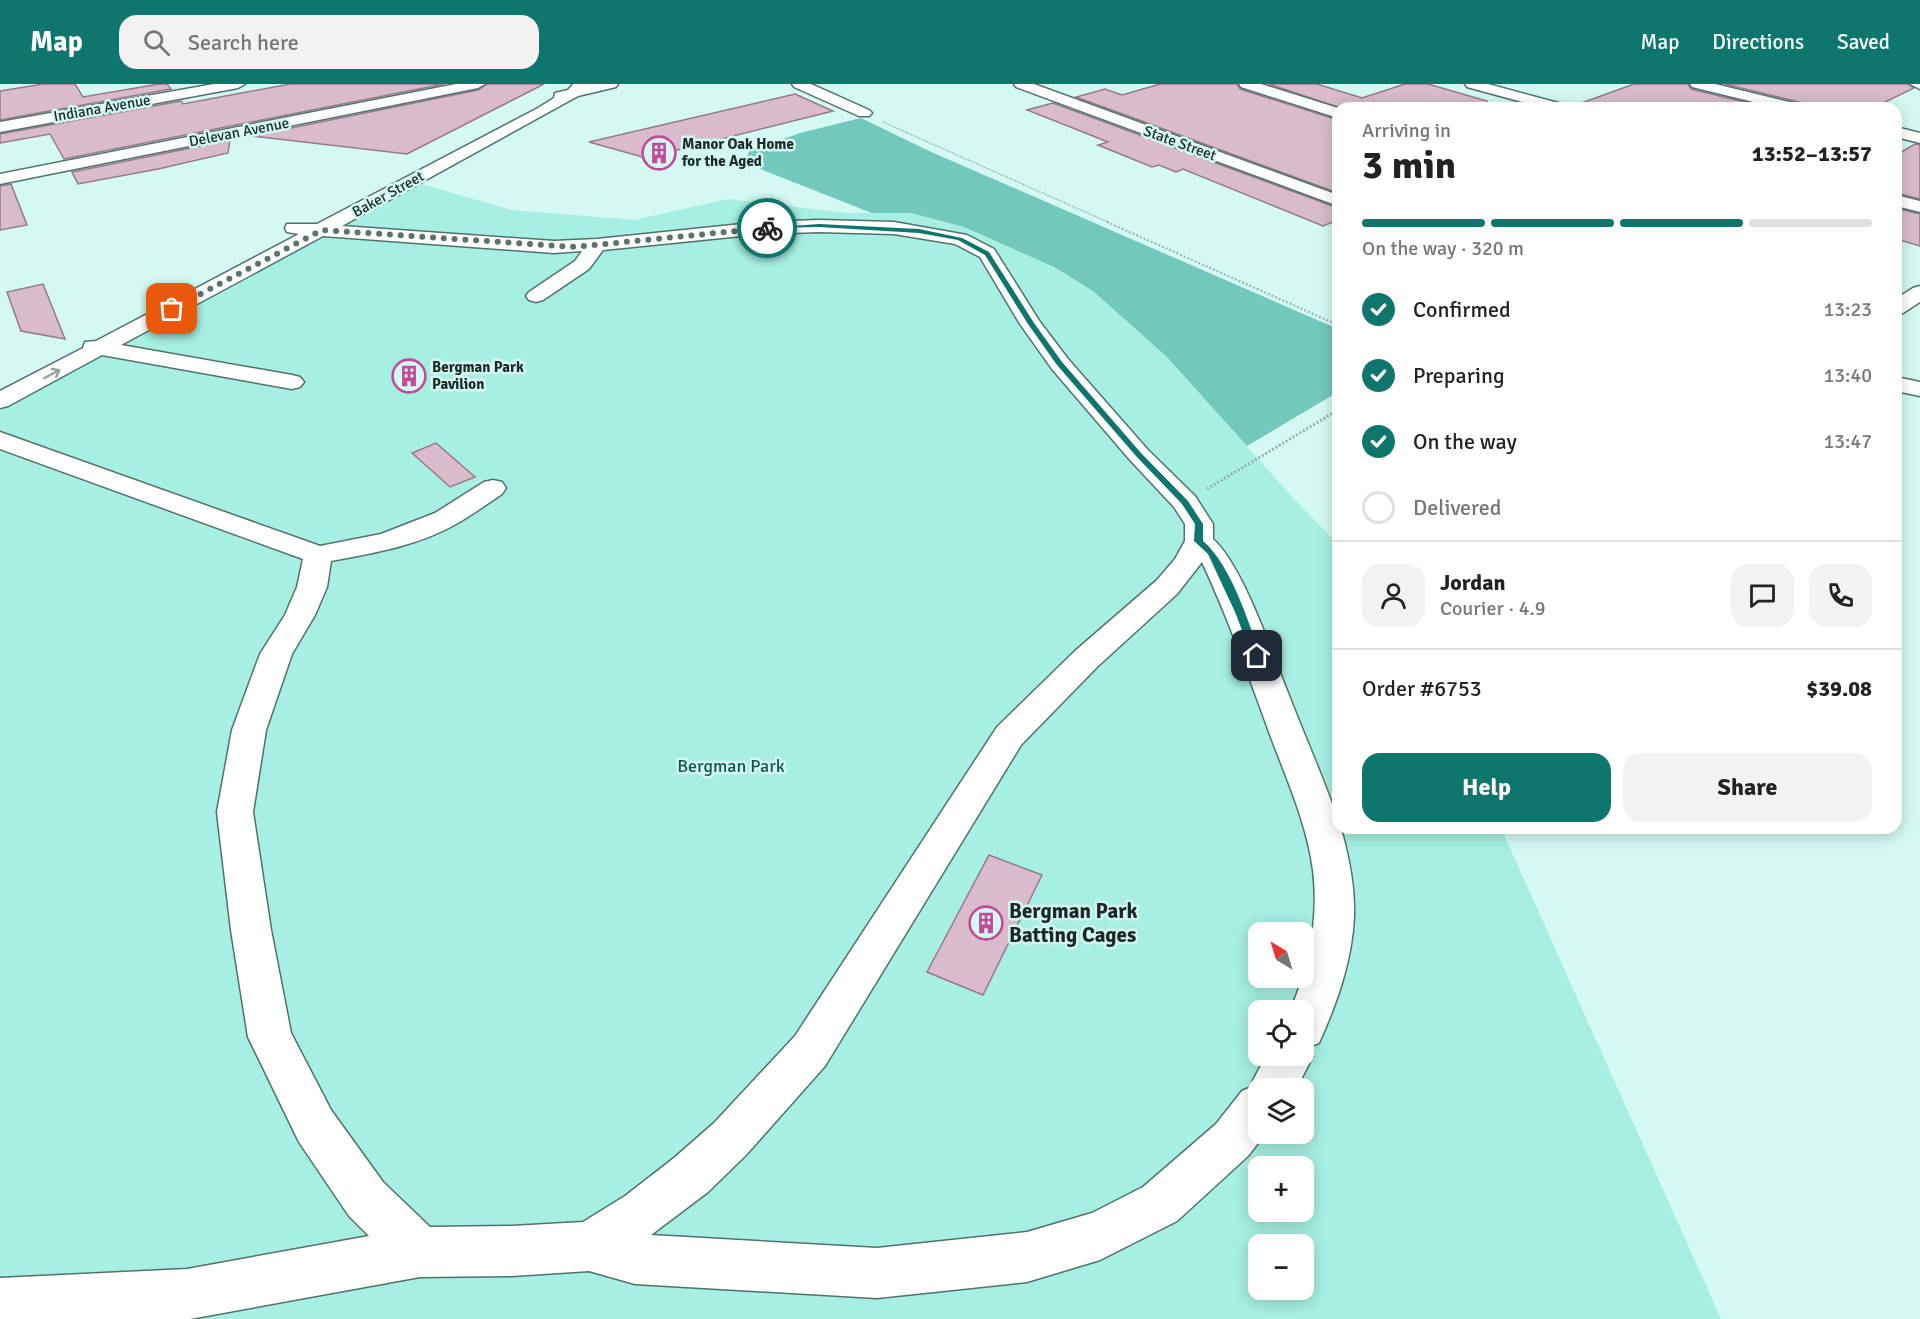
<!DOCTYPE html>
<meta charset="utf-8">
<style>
:root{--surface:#fff;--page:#f2f2f2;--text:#222;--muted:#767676;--line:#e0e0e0;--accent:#0f766e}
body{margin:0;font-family:Signika,sans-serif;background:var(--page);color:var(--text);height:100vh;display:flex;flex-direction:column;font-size:22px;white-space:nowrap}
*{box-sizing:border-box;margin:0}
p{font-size:20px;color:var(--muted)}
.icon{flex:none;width:33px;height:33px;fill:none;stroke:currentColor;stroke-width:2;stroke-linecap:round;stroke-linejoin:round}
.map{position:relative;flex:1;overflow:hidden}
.sheet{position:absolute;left:1332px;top:18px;width:570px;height:732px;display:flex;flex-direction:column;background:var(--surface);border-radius:18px;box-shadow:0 3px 15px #0003}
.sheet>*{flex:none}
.needle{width:39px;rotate:322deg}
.buttons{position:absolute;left:1248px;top:838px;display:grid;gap:12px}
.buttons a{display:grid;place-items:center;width:66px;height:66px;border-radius:12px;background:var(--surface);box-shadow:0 3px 15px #0003;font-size:30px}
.pin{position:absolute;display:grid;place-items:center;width:51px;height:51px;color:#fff;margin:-26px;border-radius:12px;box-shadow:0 3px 9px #0006}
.courier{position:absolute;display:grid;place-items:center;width:60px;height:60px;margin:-30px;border:4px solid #0f766e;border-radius:50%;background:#fff;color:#222;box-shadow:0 2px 8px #0007}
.overview em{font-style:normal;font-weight:700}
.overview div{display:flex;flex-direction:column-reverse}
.overview{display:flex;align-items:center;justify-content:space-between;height:102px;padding:0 30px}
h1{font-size:39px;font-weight:700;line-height:45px}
.bar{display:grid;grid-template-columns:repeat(4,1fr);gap:9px 6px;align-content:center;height:72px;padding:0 30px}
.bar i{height:8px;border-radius:4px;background:var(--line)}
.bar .current{background:var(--accent)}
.bar p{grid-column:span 4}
.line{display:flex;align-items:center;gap:15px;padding:0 30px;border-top:2px solid var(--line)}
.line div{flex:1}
.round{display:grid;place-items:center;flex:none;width:63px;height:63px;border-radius:18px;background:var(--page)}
ol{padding:0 30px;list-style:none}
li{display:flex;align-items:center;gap:18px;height:66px}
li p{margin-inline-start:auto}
li .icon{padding:6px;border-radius:50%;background:var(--accent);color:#fff;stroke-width:4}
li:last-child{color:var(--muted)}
li i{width:33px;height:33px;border:3px solid var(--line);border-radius:50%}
.action{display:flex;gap:12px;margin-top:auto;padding:12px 30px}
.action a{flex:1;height:69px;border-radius:18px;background:var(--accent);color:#fff;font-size:24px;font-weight:700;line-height:69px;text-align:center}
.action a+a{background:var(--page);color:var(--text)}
header{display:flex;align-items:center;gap:36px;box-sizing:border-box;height:84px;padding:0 30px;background:var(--accent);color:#fff}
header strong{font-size:28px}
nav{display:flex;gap:33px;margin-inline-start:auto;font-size:21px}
.search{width:420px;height:54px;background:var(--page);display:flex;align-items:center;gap:15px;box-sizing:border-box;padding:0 21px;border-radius:18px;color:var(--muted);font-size:22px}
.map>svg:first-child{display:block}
.green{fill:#a6efe2;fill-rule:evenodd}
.forest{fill:#72c8bb}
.building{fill:#d9bbcb;stroke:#967a89;stroke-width:1.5}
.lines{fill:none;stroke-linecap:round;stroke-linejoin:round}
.minor-casing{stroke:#50726c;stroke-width:3}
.path-far2{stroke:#95b3ad;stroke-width:1.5;stroke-dasharray:1.5 1.5;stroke-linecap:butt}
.path-far1{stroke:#95b3ad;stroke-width:2;stroke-dasharray:2 2;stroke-linecap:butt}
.path{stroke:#95b3ad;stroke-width:3;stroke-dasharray:2 2;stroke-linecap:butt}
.minor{fill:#fff;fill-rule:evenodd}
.oneway{stroke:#989f9e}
.route{fill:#0f766e}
.done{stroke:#5b726e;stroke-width:6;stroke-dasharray:0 10.8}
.labels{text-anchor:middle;stroke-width:5;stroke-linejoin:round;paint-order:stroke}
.far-street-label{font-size:15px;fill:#1b2a27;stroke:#d3f9f2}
.far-poi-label{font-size:15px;font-weight:bold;fill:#1b2a27;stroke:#d3f9f2;text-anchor:start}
.park-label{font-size:18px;fill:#0e5850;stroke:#d3f9f2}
.near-poi-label{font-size:21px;font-weight:bold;fill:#1b2a27;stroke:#d3f9f2;text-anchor:start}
</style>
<header>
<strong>Map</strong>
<div class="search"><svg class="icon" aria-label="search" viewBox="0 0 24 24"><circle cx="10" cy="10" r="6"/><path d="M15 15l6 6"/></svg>Search here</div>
<nav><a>Map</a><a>Directions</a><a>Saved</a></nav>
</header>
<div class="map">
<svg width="1920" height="1235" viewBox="0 0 1920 1235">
<rect width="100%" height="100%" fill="#d3f9f2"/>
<path class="green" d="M414 98 512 126 635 136 728 115 846 129H911L964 143 1054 183 1093 207 1166 272 1294 415 1338 460V744H1501L1721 1235H0V322ZM1258 849H1304V894H1258ZM1258 927H1304V972H1258ZM1258 1005H1304V1050H1258ZM1258 1083H1304V1128H1258ZM1258 1161H1304V1206H1258Z"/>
<path class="forest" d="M861 34 929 67 1338 245V308L1247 362 1166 272 1093 207 1054 183 964 143 911 129H872L745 79 749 67 800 49Z"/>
<g class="building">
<path d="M43 0H75L83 13 159 0H167L171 5 0 36V7Z"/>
<path d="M290 0H444L64 75 50 50 0 59V50L181 17 183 20Z"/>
<path d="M487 0H544L407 70 251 52 478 6Z"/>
<path d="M1160 0H1237L1240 5 1338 36V109L1076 13 1105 5 1122 11Z"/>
<path d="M1269 0H1317L1362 14 1405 0H1428L1487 17 1486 24H1340Z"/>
<path d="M1634 0H1688L1691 5 1769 24H1577L1576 21Z"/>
<path d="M1725 0H1908L1914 4 1873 24H1807L1803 19Z"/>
<path d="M795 10 833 27 646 74 589 58Z"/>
<path d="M1053 19 1338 124V136L1323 142 1183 85 1176 88 1159 81 1152 83 1098 61 1108 58 1027 26Z"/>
<path d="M230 56 228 69 158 85 78 100 72 88Z"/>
<path d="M1915 60 1920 61V115L1896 109V71Z"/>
<path d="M11 100 27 141 0 146V102Z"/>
<path d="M1896 124 1920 130V162L1896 155Z"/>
<path d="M43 200 65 255 21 247 7 208Z"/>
<path d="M436 359 475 393 450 403 412 369Z"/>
<path d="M989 771 1042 791 983 911 927 888Z"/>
</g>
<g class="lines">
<defs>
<g id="minor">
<path d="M214 0H245L238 4 0 48V38Z"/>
<path d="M456 0H485L478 4 0 100V90Z"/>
<path d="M573 0H618L616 3 578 12 342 142 554 157 597 155 761 138 819 136 894 138 967 151 994 165 1040 238 1068 275 1148 366 1195 412 1213 440V455C1243 482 1272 569 1288 609 1306 656 1329 706 1343 752 1350 778 1355 806 1354 833 1352 877 1337 919 1319 959L1309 963 1313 972 1296 1005H1258V1050H1265L1248 1072 1177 1137 1100 1176 1027 1198 877 1214 635 1200 589 1187 512 1192 420 1193 190 1235H0V1194L187 1185 369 1152 349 1132 299 1058 248 953 231 846 217 728 232 646 260 570 285 531 297 503 303 475 0 365V348L320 462 381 450 435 429 484 398 493 396 502 398 506 404 502 410C487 420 472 431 456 440 417 462 374 469 331 477L327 503 315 531 292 570 266 646 253 728 271 846 291 949 331 1026 383 1098 430 1143 512 1142 583 1138 625 1112 674 1074 714 1039 795 952 997 643 1075 567 1157 496 1175 475 1185 457V440L1174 423 1130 376 1052 285 1020 240 980 173 955 160 894 150 819 148 761 150 603 166 589 185 543 216 536 218 529 216 526 212 529 208 575 177 582 167 554 169 323 152 121 261 292 291 300 293 304 298 300 303 292 305 102 271 8 322 0 324V307L83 264 85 258 96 257 299 150 287 148 285 144 287 140H317L538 24 554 14 555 9 568 6ZM1202 478C1229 536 1250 596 1272 656 1288 698 1307 741 1313 786 1319 834 1309 884 1290 927H1304V972H1266L1249 1004 1242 1007 1216 1040 1143 1103 1092 1129 1027 1148 877 1164 651 1151 708 1108 746 1071 825 982 1021 661 1097 583 1177 510Z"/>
<path d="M792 0H811L869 26 872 29 869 32H859L794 3Z"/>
<path d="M1014 0H1034L1338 111V122L1016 3Z"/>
<path d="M1239 0H1261L1338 24V34L1241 3Z"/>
<path d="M1465 0H1488L1566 21 1569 24H1544L1467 3Z"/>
<path d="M1690 0H1715L1802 21 1805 24H1778L1692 3Z"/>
<path d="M1910 0H1920V5Z"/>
<path d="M1896 43 1920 49V59L1896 53Z"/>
<path d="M1896 111 1920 117V128L1896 122Z"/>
<path d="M1920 202V218L1903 229 1896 231V215L1913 204Z"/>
<path d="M1896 293 1920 298V312L1896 307Z"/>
</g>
</defs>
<use href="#minor" class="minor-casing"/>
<path class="path-far2" d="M883 38 1110 139"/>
<path class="path-far1" d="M1107 138 1338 241"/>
<path class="path" d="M1207 405 1338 326"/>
<use href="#minor" class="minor"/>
</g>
<defs><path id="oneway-shaft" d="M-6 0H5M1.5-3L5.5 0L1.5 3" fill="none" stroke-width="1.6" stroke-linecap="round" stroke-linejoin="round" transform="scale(1.5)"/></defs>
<use class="oneway" href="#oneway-shaft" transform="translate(52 290) rotate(-28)"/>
<path class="route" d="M819 140 919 145 962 154 989 168 1034 239 1062 278 1141 369 1188 417 1203 440V457C1231 481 1248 537 1261 572L1260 575H1253L1252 572 1235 528 1208 470 1194 457 1195 440 1182 420 1136 372 1057 281 1028 240 985 171 958 156 919 149 819 143 764 144Z"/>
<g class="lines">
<path class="done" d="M172 225 322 146 575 163 767 144"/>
</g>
<defs>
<symbol id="building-ring" viewBox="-11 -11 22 22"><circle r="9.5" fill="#d3f9f2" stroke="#c54999" stroke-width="1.5"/><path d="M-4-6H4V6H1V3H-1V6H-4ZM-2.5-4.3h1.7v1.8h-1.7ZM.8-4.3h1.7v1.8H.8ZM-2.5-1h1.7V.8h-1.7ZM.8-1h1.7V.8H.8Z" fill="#c54999"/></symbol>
</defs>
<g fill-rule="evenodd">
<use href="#building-ring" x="640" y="50" width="38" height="38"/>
<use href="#building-ring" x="390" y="273" width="38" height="38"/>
<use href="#building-ring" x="967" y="820" width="38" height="38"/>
</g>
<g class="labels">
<g class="far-street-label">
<text transform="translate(102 24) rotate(-10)" y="5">Indiana Avenue</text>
<text transform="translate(239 48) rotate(-11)" y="5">Delevan Avenue</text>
<text transform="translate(1180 59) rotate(20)" y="5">State Street</text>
<text transform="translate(388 110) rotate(-29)" y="5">Baker Street</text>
</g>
<g class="far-poi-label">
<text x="682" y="65">Manor Oak Home<tspan x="682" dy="17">for the Aged</tspan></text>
<text x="432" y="288">Bergman Park<tspan x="432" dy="17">Pavilion</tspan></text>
</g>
<g class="park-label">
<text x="731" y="688">Bergman Park</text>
</g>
<g class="near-poi-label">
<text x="1009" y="834">Bergman Park<tspan x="1009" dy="24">Batting Cages</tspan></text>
</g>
</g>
</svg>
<div class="buttons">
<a><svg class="needle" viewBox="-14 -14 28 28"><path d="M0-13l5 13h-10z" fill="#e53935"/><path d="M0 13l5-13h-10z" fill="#767676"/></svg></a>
<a><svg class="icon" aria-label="locate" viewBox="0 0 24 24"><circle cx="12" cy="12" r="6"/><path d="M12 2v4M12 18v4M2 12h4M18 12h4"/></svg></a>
<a><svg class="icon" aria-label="layers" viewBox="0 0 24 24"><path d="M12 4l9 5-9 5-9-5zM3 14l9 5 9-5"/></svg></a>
<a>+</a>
<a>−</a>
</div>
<div class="pin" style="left:172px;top:225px;background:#ea580c"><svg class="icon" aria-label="bag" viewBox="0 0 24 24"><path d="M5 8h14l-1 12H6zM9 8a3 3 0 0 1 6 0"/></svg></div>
<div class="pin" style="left:1257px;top:572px;background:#1f2937"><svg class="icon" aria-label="home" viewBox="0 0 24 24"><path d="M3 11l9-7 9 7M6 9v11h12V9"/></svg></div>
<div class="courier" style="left:767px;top:144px"><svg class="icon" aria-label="bike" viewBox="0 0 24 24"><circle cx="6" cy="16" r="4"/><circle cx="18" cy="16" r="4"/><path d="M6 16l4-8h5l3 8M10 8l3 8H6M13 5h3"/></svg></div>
<section class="sheet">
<div class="overview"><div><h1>3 min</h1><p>Arriving in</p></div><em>13:52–13:57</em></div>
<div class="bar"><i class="current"></i><i class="current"></i><i class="current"></i><i></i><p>On the way · 320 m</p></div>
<ol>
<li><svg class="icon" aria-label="check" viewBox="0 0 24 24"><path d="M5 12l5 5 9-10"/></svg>Confirmed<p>13:23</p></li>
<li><svg class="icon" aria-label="check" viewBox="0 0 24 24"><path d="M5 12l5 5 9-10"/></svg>Preparing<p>13:40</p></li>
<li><svg class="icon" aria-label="check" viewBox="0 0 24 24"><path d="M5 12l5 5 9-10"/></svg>On the way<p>13:47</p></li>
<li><i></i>Delivered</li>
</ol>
<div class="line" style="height:108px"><a class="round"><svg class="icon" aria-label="person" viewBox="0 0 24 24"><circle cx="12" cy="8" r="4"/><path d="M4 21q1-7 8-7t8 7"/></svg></a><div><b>Jordan</b><p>Courier · 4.9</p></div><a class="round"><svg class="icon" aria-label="chat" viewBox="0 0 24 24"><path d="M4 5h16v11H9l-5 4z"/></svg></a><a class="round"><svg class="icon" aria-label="phone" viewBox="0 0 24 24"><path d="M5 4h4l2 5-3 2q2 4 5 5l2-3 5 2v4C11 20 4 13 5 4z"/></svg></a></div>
<div class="line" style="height:78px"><div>Order #6753</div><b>$39.08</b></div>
<div class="action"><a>Help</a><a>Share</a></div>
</section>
</div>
